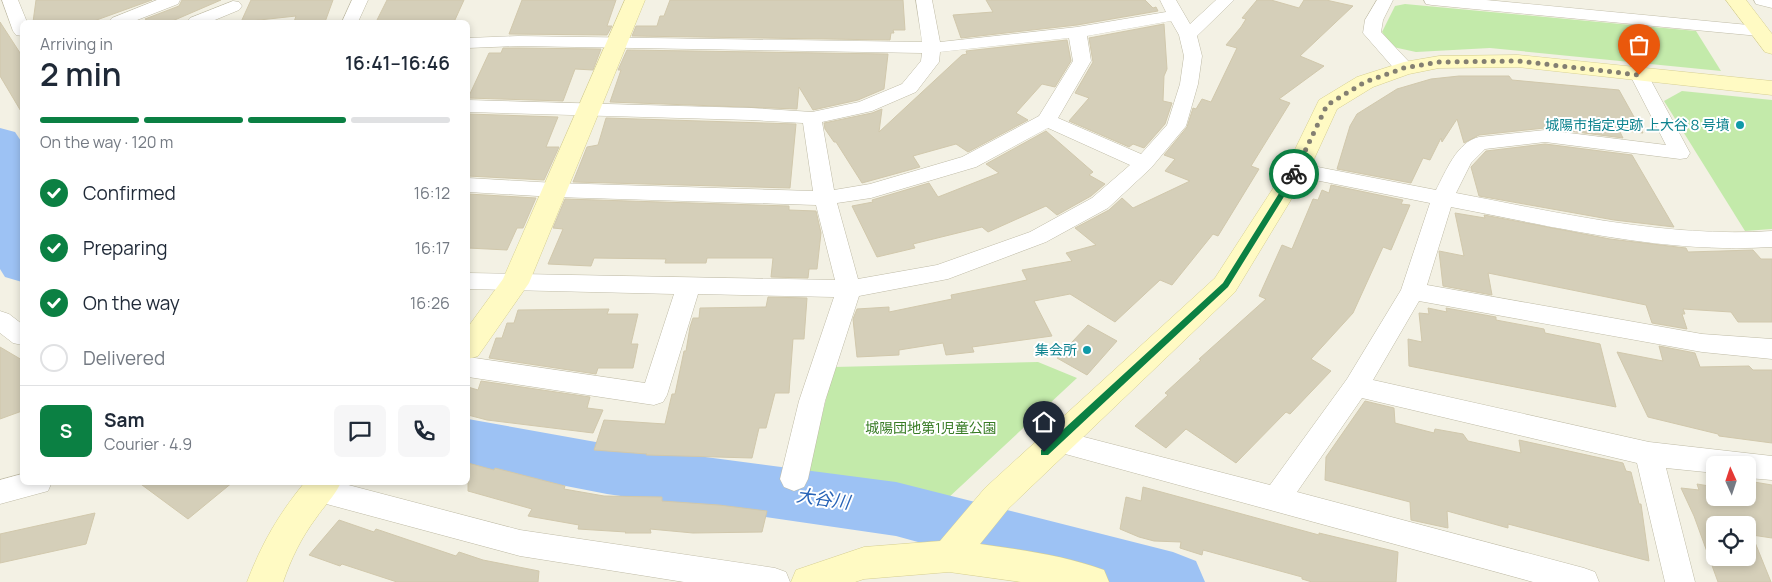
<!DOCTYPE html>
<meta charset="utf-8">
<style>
:root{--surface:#fff;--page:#f6f6f7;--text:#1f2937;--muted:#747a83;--line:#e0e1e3;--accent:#0b8043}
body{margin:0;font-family:Manrope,"Noto Sans JP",sans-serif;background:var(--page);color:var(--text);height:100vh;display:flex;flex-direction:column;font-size:19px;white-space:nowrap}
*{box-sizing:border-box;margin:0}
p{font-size:16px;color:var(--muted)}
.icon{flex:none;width:28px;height:28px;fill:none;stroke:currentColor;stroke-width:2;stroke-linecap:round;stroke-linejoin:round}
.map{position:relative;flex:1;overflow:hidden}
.side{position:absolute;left:20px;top:20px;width:450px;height:465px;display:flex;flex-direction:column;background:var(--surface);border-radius:8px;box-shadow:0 2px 8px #0003}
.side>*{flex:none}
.needle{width:32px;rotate:357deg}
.tools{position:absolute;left:1706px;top:456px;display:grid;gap:10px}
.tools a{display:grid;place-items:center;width:50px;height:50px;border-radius:8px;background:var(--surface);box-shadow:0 2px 8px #0003;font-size:25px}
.pin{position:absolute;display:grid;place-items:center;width:42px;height:42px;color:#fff;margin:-51px -21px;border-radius:50% 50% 50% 0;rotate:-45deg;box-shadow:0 0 5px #0007}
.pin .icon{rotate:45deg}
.courier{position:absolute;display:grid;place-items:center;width:50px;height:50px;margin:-25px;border:4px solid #0b8043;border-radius:50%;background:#fff;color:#222;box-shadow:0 1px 6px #0007}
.overview em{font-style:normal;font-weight:600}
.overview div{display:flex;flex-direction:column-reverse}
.overview{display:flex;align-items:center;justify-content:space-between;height:85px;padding:0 20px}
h1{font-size:32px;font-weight:600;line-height:38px}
.bar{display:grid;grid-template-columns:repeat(4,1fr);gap:8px 5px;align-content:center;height:60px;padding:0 20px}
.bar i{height:6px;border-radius:4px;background:var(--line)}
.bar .active{background:var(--accent)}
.bar p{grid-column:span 4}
.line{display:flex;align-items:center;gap:12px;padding:0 20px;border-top:1px solid var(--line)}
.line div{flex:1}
.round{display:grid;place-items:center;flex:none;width:52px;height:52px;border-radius:8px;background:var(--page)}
ol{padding:0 20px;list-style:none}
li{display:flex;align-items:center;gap:15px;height:55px}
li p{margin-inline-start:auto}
li .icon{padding:5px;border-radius:50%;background:var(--accent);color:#fff;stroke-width:4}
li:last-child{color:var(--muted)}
li i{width:28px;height:28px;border:2px solid var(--line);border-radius:50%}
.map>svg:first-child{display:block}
.green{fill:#c3eaaa}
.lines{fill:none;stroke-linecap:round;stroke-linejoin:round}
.river{fill:#9dc2f4;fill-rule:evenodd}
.building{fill:#d5cfb9;stroke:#d1c8ac;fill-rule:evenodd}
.street-casing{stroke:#bfbba6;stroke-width:1}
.secondary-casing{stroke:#d6cf91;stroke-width:1}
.street{fill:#fff;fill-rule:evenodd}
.secondary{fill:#fffac3;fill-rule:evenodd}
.route{fill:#0b8043}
.done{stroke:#837f72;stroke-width:5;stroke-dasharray:0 9}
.culture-dot{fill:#0f9aa8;stroke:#fff;stroke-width:2}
.labels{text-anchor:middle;stroke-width:4;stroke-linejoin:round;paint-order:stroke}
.culture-label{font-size:14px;fill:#0d838f;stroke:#fff;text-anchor:end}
.park-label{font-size:14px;fill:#377b24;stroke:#fff}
.near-water-label{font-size:18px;font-style:italic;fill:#2763b7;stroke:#fff}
</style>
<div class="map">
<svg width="1772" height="582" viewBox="0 0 1772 582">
<rect width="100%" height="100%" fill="#f3f1e4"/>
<g class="green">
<path d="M1405 4 1696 31 1721 71 1490 48 1416 52 1393 47 1382 32 1395 6Z"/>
<path d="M1682 91 1772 100V229L1745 231 1664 101Z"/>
<path d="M1038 362 1077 378 947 499 908 487 808 472 834 367Z"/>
</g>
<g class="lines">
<g class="river">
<path d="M0 128 15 132 21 141 22 147V282L5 277 0 269Z"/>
<path d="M468 419 607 444 896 482 1173 552 1196 561 1205 582H1065L896 536 607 494 468 467Z"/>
</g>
</g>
<g class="building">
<path d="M36 0H152L91 22H33Z"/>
<path d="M182 0H221L170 22H150L145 19 179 6Z"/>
<path d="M251 0H333L325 22H294L296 16 241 22Z"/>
<path d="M387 0H464L454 22H376Z"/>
<path d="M522 0H616L607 26H612L607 35 509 34Z"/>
<path d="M670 0H903L905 30H893L894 33H891L890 40 632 36 636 26H657L660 16H664Z"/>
<path d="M986 0H1145L1153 8 1156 7 1158 11 1077 25 961 38 953 15 993 12Z"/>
<path d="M1257 0H1271L1299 8 1304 0H1326L1353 6 1300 56 1324 66 1279 99 1290 103 1251 166 1259 169 1218 236 1213 234 1172 285 1160 280 1115 322 1070 294 1034 301 1052 336 972 347 974 352 946 355 943 343 899 350V355L857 357 853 319 857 309 889 307V312L952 299 951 295 1027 280 1022 270 1072 261 1066 253 1096 245 1075 228 1109 210 1122 198 1133 208 1190 181 1165 171 1175 159 1164 155 1187 127 1193 108 1196 109 1202 99 1211 102 1237 48 1226 45 1241 27 1246 19 1242 18Z"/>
<path d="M0 22 22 56V113L0 76Z"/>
<path d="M1164 24 1167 69 1164 76 1163 101 1172 103 1165 124 1144 148 1133 144 1129 147 1069 121 1089 98 1075 93 1093 62 1089 38Z"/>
<path d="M1067 40 1071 61 1055 87 1042 84 1016 113 1028 120 968 152 956 144 913 156 920 167 862 183 836 142H834L825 129 824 123 872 113 882 109 879 132 962 55 967 54 966 51Z"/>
<path d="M503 48H518L601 49 593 70 575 69 563 101 468 98 489 53H501Z"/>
<path d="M627 50 888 54 884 89 858 100 813 110 799 87 797 109 610 102 621 70H618Z"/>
<path d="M1459 76H1509L1512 80 1619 90 1643 133 1619 130 1623 138 1545 128 1479 135 1464 143 1457 119 1442 142 1441 138 1430 160 1423 158 1411 183 1337 169 1350 126 1357 114 1397 89 1431 79Z"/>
<path d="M468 114 558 117 546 147H559L544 180 468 176Z"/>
<path d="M606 118 796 124 790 188 573 182 587 147 598 145Z"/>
<path d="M1046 131 1093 172 1089 175 1105 184 1091 196 1057 215 1046 206 988 232 982 227 913 244 915 248 877 257 852 206 873 202 872 200 929 183 938 197 999 173 986 164Z"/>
<path d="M1545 144 1632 155 1674 227 1614 220 1479 196 1471 167 1486 151Z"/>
<path d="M1331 185 1403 200 1401 204 1410 205 1391 250 1383 247 1353 313 1311 359 1331 371 1290 414 1286 412 1236 463 1186 429 1166 448 1135 426 1168 395 1165 393 1201 360 1199 359 1266 299 1259 296 1282 245 1292 249 1313 199 1318 200 1322 190 1329 193Z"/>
<path d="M468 194 536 198 523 228H517L507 250 468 248Z"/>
<path d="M565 199 789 206V210L816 211 821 233 817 269H809L808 278 771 277 773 258H707L706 263H665L666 259 594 258 591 266 548 264 563 229 553 228Z"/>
<path d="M1455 213 1485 218 1484 215 1610 239 1686 248 1688 252 1753 250 1761 259H1772V322H1738L1731 312 1683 309 1685 314H1682L1687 329 1652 323 1646 305 1488 273 1492 295 1443 286 1439 251 1464 256Z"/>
<path d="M768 297 807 298 804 339H793L789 393H775L766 428H759L752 458 646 455 647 454 594 450 604 420 665 424 672 394H675L684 351H686L690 327 693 318H699L700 308 766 307Z"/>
<path d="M1428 308 1447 312 1446 308 1496 317V320L1544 329 1545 333 1600 344 1616 407 1409 366 1408 339 1422 342 1419 313 1429 314Z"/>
<path d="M609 309 607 314H638L631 344H638L633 368H598L596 374 489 358 496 338H502L507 323H514L518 310Z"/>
<path d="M1088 325 1117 341 1087 375 1057 358Z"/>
<path d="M1659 346 1695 353 1700 367 1749 366 1753 370H1772V443L1719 436 1718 434 1648 417 1617 352 1663 361Z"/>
<path d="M0 347 22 360V411L0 419Z"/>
<path d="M481 381 590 397 587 408 603 410 593 433 487 420 468 415V387L478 390Z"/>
<path d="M1365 401 1394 408 1395 423 1434 433 1435 429 1463 434 1468 441 1521 453 1519 440 1623 463 1626 471 1631 472 1639 504H1641L1649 561 1508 524V528L1447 511 1448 528 1411 520 1410 502 1325 480 1326 457Z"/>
<path d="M468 463 494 470 495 468 565 486 564 489 604 496 662 497V501L719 505 767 511 762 532 693 533 650 529 651 533H625L626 532 578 529 579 525 528 516 532 509 468 491Z"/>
<path d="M1748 481 1772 485V538L1752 535 1771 582H1718L1694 516 1681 488 1699 490 1697 484 1715 487V498H1748ZM1715 525H1748V558H1715Z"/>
<path d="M138 482H233L188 519Z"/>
<path d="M1143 487 1319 535V533L1398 552 1396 582H1312L1302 579V577L1203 550 1202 555 1180 548 1181 542 1154 541 1139 537 1120 529 1126 497 1141 501Z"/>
<path d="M95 513 86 544 0 563V534Z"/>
<path d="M339 520 374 532 376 529 456 556 459 552 483 560 539 571 538 582H397L342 564 340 566 309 555Z"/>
</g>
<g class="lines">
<defs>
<g id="street">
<path d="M2 0H18L27 22H22V36L16 35 13 31Z"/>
<path d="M157 0H180L178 4 132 22H109L112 18Z"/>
<path d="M352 0H368L358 22H342Z"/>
<path d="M916 0H932L940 42 1077 27 1166 12 1160 0H1176L1190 24 1216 0H1234L1197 36 1202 56 1198 84 1186 126 1151 168 1108 208 1046 242 948 279 859 296 825 401 808 479 804 487 794 491 784 487 780 479 799 401 834 297 698 294 667 395 663 402 654 405 468 377V357L645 383 674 294 468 289V273L835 280 816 205 555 197 468 192V178L555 183 813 191 803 123 751 120 468 112V100L751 108 812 112 859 102 902 84 921 61 922 53 518 46 468 48V38L518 36 922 42ZM1171 21 1179 35 1184 56 1180 84 1167 125 1141 154 1058 118 1091 61 1087 36ZM1069 38 1073 61 1039 116 962 157 870 184 834 190 822 122 872 111 916 92 939 62 940 52ZM1048 128 1130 165 1092 198 1030 232 937 265 858 279 837 203 871 198 976 167Z"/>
<path d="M1377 0H1393L1383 20 1381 32 1411 64 1413 68 1411 72 1404 74 1397 72 1363 33 1365 20Z"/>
<path d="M1424 0H1486L1759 26 1765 27 1768 31 1765 35 1759 36 1432 5 1426 4Z"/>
<path d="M1754 0H1772V8L1756 4Z"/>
<path d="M233 1 239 2 242 6 239 10 210 22H187L190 18Z"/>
<path d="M1639 69 1646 71 1648 75 1690 153 1687 158 1680 159 1545 142 1485 149 1471 163 1456 193C1560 213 1666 238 1772 231V247C1664 254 1556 227 1451 207L1427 285 1702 334 1772 339V359L1702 352 1419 301 1373 380 1649 442 1772 456V480L1748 478V465H1715V473L1666 468 1695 582H1665L1637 463 1362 398 1297 492 1584 568 1595 572 1599 582H1533L1047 449 1043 441 1047 433 1057 430 1270 485 1347 379 1401 290 1430 203 1290 175 1287 170 1290 165 1297 163 1436 190C1446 171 1457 142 1479 137L1545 130 1666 145 1630 75 1632 71Z"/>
<path d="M0 311 9 314 22 324V345L13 343 0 333Z"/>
<path d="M22 474V482H52L48 491 0 504V480Z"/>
<path d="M308 482H337L520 530 775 568 786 572 790 582H684L520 556 319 502 309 499 305 490Z"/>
</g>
<g id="secondary">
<path d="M625 0H645L529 283 478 356 468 359V327L503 279Z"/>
<path d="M1726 0H1746L1772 34V54L1765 52Z"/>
<path d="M1518 55 1772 81V95L1518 67 1439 68 1409 74 1373 87 1337 109 1309 170 1235 292 1009 508 980 544C1022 550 1063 555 1104 570L1109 582H1021L949 572 864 579 855 582H791L796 570 864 547 940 541 985 488 1215 278 1285 170 1319 100 1357 77 1404 62 1439 56Z"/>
<path d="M305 482H341C335 496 324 506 316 518 301 538 291 559 283 582H247C262 543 278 515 305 482Z"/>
</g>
</defs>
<use href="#street" class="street-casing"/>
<use href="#secondary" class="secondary-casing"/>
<use href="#street" class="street"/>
<use href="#secondary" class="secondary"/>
</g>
<path class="route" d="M1294 171 1298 174 1228 287 1048 455H1041V450L1223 283 1291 174Z"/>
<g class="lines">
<path class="done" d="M1294 174 1327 105 1365 82 1404 68 1439 62 1518 61 1639 75"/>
</g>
<g class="culture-dot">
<circle cx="1740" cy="125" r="5"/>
<circle cx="1087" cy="350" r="5"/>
</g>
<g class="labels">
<g class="culture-label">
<text x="1730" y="130">城陽市指定史跡 上大谷８号墳</text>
<text x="1077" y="355">集会所</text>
</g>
<g class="park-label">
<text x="931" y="433">城陽団地第1児童公園</text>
</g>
<g class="near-water-label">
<text transform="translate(823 499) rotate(8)" y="6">大谷川</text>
</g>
</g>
</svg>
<div class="tools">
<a><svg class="needle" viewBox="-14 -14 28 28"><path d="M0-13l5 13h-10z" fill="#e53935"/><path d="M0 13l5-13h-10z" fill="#747a83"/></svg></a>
<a><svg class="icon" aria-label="locate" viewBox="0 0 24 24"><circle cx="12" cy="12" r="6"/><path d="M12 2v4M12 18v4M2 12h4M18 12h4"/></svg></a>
</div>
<div class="pin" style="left:1639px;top:75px;background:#ea580c"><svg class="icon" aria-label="bag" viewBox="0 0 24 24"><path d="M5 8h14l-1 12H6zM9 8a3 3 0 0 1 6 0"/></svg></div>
<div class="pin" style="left:1044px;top:452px;background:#1f2937"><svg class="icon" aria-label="home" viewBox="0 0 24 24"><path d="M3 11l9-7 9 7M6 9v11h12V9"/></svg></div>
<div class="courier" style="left:1294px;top:174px"><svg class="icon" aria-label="bike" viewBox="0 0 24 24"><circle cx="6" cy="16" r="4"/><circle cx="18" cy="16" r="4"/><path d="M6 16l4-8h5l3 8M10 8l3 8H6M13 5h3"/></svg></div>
<section class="side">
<div class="overview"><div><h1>2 min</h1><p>Arriving in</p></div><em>16:41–16:46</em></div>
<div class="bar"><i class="active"></i><i class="active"></i><i class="active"></i><i></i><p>On the way · 120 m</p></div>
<ol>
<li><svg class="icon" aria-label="check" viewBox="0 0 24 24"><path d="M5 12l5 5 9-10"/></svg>Confirmed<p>16:12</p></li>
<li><svg class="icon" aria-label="check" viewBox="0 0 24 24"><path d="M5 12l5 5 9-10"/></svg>Preparing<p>16:17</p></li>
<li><svg class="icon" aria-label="check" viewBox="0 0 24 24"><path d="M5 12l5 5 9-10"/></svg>On the way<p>16:26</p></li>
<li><i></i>Delivered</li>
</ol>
<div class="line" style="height:90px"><b class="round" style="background:var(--accent);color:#fff">S</b><div><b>Sam</b><p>Courier · 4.9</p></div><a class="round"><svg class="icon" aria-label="chat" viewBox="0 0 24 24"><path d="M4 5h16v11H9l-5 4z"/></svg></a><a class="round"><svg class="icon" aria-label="phone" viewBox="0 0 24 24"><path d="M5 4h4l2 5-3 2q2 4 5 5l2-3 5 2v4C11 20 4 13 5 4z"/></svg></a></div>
</section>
</div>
